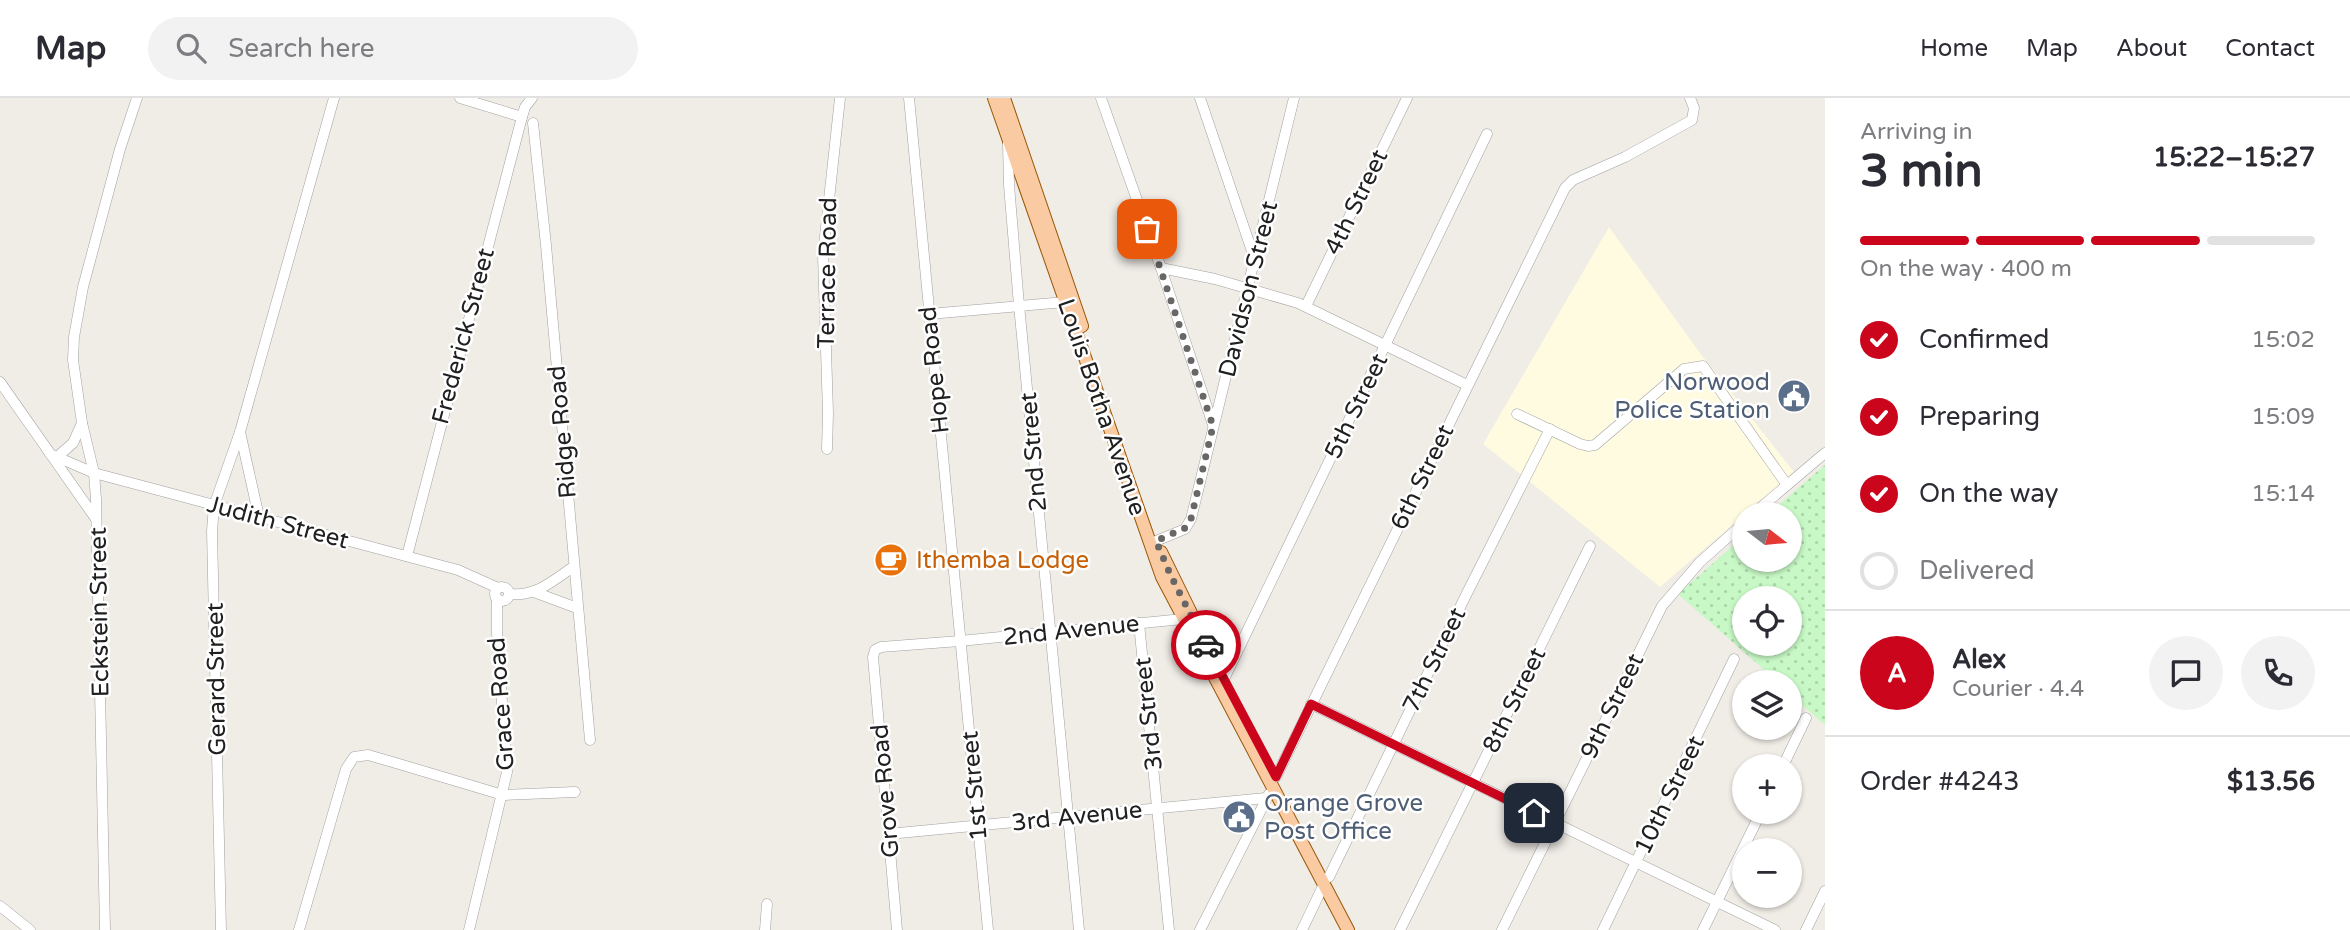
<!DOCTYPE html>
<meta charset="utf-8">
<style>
:root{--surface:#fff;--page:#f2f2f3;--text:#2b2b33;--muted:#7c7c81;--line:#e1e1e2;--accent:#cb051c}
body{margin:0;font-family:"Varela Round",sans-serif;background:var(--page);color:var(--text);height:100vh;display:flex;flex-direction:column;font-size:26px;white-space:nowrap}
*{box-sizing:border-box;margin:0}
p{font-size:23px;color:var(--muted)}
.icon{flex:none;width:38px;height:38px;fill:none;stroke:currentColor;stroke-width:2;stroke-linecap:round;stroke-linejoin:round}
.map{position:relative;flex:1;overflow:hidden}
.side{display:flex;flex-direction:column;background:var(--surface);width:525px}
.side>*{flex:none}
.needle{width:46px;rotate:106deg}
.fabs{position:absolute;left:1732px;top:404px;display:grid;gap:14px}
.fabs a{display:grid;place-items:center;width:70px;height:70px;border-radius:50%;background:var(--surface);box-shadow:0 2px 5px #0004;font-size:35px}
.pin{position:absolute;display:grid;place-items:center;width:60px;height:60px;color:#fff;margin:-30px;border-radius:14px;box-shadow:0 4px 10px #0006}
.courier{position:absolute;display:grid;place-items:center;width:70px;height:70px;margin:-35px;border:5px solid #cb051c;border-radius:50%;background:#fff;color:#222;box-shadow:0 2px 9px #0007}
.overview em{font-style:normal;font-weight:800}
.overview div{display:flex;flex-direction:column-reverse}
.overview{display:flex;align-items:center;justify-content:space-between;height:119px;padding:0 35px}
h1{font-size:46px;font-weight:800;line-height:52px}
.bar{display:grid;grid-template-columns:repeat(4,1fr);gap:10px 7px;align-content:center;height:84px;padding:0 35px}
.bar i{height:9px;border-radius:5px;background:var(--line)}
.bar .active{background:var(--accent)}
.bar p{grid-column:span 4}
.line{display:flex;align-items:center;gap:18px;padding:0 35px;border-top:2px solid var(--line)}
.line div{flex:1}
.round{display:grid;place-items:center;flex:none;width:74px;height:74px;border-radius:37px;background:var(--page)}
ol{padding:0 35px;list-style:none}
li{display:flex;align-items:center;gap:21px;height:77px}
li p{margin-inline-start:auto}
li .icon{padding:7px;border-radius:50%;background:var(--accent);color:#fff;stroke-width:4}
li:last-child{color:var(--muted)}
li i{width:38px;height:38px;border:4px solid var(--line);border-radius:50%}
header{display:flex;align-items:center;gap:42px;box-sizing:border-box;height:98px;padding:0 35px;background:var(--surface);border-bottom:2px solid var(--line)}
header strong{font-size:33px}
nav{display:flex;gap:38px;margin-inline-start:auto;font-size:24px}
.search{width:490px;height:63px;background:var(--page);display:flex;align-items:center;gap:18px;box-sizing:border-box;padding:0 24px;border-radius:38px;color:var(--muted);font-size:26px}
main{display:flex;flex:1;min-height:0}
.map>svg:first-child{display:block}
.education{fill:#fefbe1}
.park{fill:url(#park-dots);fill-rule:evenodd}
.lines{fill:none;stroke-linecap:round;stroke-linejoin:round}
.minor-casing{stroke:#a1a1a1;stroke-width:11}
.major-casing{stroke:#985604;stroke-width:14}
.minor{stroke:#fff;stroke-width:10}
.major{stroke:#facaa2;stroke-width:12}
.done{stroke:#696765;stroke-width:7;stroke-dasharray:0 12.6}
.route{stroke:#cb051c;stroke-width:9}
.labels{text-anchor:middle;stroke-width:5;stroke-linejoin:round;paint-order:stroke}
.street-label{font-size:24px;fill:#202020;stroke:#fff}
.service-label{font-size:24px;fill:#4e5e75;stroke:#fff;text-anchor:end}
.food-label{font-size:24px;fill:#c56008;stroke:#fff;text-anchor:start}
</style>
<header>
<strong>Map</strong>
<div class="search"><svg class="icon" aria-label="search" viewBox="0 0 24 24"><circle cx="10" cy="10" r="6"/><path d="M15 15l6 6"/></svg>Search here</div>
<nav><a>Home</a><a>Map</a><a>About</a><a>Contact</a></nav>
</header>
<main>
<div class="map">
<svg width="1825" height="832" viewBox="0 0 1825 832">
<defs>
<pattern id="park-dots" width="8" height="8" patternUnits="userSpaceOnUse" patternTransform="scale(1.75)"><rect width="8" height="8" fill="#c7f8c5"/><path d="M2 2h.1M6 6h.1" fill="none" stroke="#abd4a9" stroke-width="1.8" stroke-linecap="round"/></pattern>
</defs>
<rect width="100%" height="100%" fill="#f0ece6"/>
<path class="education" d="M1609 129 1700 255 1794 374 1660 489 1483 346Z"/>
<path class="park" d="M1825 367V627L1790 596V584H1778L1678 496 1745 437V462H1790V416H1768ZM1745 500H1790V546H1745Z"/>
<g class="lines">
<defs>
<g id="minor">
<path d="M460 0 522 19 525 9 532 0"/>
<path d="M909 0 988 832"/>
<path d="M1101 0 1161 170 1213 327"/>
<path d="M1200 0 1254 159"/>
<path d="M533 25 546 147 590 642"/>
<path d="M1008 45 1009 87 1019 207 1079 832"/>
<path d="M1161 170 1215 181 1298 205 1467 287"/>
<path d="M1306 208 1407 0"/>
<path d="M929 216 1065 204"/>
<path d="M0 284 96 421"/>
<path d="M1517 316 1580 346 1588 348 1595 347 1684 271 1703 268 1787 387"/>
<path d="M240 334 259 419"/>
<path d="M827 351 828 315 823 157 840 0"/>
<path d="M50 356 94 375 458 472 498 490"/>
<path d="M57 359 73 345 82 325"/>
<path d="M1753 416 1825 355"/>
<path d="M1156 443 1185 431 1191 421 1294 0"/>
<path d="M407 458 522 19"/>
<circle cx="502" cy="496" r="7"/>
<path d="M534 494 577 510"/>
<path d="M510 496C535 499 553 483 573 469"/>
<path d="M1139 525 1169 832"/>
<path d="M1224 581 1487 36"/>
<path d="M1311 606 1775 832"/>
<path d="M1783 668 1806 620"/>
<path d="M1276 679 1565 90 1573 82 1625 59 1692 22 1694 10 1690 0"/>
<path d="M888 736 1266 700"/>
<path d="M1329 779 1466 497 1550 331"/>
<path d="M0 808 30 832"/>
<path d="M105 832 96 401 94 375 82 325 73 262 74 239 83 189 120 51 137 0"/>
<path d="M221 832 212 433 214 408 240 334 334 0"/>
<path d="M299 832 346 671 354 659 368 657 389 663 503 697 575 694"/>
<path d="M469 832 507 674 497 535V500"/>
<path d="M765 832 767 806"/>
<path d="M897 832 873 559 875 552 881 549 960 543 1183 521"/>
<path d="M1200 832 1269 696"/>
<path d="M1302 832 1324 786"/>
<path d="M1400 832 1590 448"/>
<path d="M1502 832 1662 508 1700 464 1745 424"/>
<path d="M1603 832 1734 561"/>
<path d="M1703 832 1761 714"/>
<path d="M1806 832 1825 793"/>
</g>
<g id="major">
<path d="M994 0 1162 479 1348 832"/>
<path d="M1004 0 1082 228"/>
<path d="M1161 454 1213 560"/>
</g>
</defs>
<use href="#minor" class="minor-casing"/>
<use href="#major" class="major-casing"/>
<use href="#minor" class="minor"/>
<use href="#major" class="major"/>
</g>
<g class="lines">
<path class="done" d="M1147 131 1213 328 1190 425 1185 430 1156 443 1171 478 1206 547"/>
<path class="route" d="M1206 547 1276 679 1311 606 1534 715"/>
</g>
<defs>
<symbol id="civic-disc" viewBox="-11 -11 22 22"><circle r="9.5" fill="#5c6f8a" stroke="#fff"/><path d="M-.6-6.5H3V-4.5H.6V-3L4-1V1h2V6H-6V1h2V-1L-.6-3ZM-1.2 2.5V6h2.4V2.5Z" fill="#fff"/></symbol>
<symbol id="cafe-disc" viewBox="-11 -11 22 22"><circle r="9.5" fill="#e8710a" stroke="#fff"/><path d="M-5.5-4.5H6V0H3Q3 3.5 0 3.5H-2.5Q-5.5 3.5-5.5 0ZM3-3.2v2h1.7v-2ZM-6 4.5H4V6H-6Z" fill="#fff"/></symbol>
</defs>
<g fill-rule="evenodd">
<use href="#civic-disc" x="1775" y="279" width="38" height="38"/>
<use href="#cafe-disc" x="872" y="443" width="38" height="38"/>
<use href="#civic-disc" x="1220" y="700" width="38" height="38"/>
</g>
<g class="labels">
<g class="street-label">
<text transform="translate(1356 104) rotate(-64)" y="8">4th Street</text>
<text transform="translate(827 175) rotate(-89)" y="8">Terrace Road</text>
<text transform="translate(1248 191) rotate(-76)" y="8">Davidson Street</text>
<text transform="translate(463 238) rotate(-75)" y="8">Frederick Street</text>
<text transform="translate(934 272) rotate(-96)" y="8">Hope Road</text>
<text transform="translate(1356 308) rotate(-64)" y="8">5th Street</text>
<text transform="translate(1102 309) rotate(71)" y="8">Louis Botha Avenue</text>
<text transform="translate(562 334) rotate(-95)" y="8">Ridge Road</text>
<text transform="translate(1033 354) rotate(-95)" y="8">2nd Street</text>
<text transform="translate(1422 379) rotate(-64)" y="8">6th Street</text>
<text transform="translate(278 424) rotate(15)" y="8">Judith Street</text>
<text transform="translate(99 514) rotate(-91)" y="8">Eckstein Street</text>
<text transform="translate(1071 532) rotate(-6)" y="8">2nd Avenue</text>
<text transform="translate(1434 562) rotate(-64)" y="8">7th Street</text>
<text transform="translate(216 581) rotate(-91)" y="8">Gerard Street</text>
<text transform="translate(1514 602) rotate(-64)" y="8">8th Street</text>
<text transform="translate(501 606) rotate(-94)" y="8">Grace Road</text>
<text transform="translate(1612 608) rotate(-64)" y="8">9th Street</text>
<text transform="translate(1148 616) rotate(-96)" y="8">3rd Street</text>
<text transform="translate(974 688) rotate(-95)" y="8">1st Street</text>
<text transform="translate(885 693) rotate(-95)" y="8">Grove Road</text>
<text transform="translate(1669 697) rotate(-64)" y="8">10th Street</text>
<text transform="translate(1077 718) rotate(-6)" y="8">3rd Avenue</text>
</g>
<g class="service-label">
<text x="1770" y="292">Norwood<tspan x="1770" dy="28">Police Station</tspan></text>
<text x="1264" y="713" text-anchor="start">Orange Grove<tspan x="1264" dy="28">Post Office</tspan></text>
</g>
<g class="food-label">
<text x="916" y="470">Ithemba Lodge</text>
</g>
</g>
</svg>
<div class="fabs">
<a><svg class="needle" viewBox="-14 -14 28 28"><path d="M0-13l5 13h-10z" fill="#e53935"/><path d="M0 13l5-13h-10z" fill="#7c7c81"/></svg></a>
<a><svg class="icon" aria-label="locate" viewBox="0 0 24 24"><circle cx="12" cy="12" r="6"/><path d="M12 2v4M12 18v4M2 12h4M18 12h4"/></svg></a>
<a><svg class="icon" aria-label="layers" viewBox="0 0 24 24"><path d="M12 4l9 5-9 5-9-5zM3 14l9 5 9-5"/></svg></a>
<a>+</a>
<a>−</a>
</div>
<div class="pin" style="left:1147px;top:131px;background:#ea580c"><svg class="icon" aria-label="bag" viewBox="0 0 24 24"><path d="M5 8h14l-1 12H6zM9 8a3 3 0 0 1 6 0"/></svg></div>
<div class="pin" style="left:1534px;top:715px;background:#1f2937"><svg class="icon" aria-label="home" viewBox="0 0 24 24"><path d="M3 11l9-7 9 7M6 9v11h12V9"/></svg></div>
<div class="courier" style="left:1206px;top:547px"><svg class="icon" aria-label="car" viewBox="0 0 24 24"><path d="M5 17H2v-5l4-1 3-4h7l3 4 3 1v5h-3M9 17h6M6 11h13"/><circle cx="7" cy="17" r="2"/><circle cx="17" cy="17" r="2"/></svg></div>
</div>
<section class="side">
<div class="overview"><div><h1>3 min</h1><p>Arriving in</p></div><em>15:22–15:27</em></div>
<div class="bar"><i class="active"></i><i class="active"></i><i class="active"></i><i></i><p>On the way · 400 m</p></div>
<ol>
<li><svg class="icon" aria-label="check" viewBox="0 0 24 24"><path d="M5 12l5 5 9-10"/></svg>Confirmed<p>15:02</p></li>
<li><svg class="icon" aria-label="check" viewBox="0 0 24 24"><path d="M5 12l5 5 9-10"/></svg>Preparing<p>15:09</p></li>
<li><svg class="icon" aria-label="check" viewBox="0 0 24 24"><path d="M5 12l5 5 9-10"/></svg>On the way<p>15:14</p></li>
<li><i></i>Delivered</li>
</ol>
<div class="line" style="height:126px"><b class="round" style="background:var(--accent);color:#fff">A</b><div><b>Alex</b><p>Courier · 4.4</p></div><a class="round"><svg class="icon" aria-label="chat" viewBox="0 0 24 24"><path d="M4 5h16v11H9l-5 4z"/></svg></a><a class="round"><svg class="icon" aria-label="phone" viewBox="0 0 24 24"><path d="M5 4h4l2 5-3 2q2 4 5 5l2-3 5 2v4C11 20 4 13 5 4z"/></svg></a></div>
<div class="line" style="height:91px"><div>Order #4243</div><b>$13.56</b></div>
</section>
</main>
